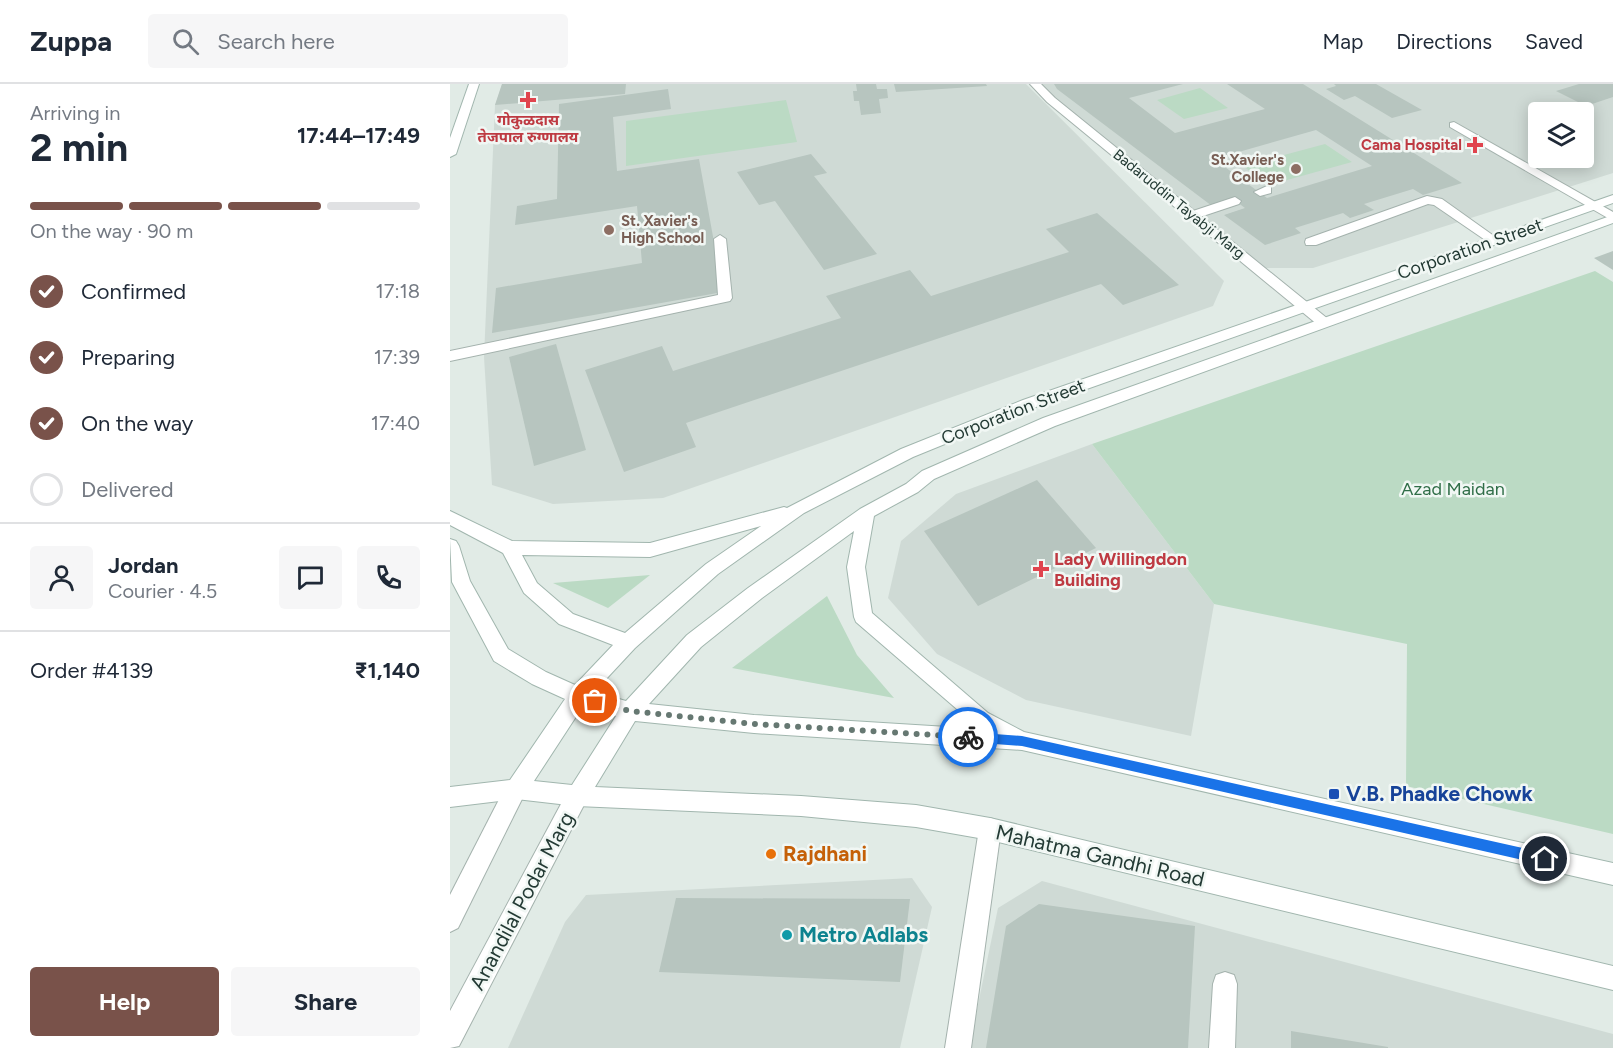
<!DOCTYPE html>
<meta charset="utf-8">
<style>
:root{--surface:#fff;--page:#f6f6f7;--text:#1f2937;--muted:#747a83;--line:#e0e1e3;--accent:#79524a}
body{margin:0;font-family:Figtree,"Noto Sans Devanagari",sans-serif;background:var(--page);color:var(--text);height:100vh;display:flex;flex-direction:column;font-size:22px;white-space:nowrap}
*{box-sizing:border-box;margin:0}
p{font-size:20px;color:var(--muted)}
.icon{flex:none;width:33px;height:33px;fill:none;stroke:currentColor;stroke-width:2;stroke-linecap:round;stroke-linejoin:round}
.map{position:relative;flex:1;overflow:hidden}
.panel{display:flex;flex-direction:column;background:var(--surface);width:450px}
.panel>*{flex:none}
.controls{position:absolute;left:1078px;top:18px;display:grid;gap:12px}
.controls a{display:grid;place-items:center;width:66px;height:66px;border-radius:6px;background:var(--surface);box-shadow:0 3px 15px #0003;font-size:30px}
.pin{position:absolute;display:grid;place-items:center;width:51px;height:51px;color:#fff;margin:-26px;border:3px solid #fff;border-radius:50%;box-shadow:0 2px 6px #0007}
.courier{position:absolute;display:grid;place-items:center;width:60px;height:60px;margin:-30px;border:4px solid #1a73e8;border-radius:50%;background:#fff;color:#222;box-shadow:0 2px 8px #0007}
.headline em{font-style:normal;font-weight:700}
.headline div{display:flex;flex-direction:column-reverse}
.headline{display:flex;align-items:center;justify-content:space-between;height:102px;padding:0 30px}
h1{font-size:39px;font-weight:700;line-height:45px}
.bar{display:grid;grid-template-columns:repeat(4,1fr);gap:9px 6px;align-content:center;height:72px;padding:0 30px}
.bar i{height:8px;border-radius:4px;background:var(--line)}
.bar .active{background:var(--accent)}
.bar p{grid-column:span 4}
.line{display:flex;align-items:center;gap:15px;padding:0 30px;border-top:2px solid var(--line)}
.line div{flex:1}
.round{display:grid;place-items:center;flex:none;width:63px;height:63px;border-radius:6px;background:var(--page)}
ol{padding:0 30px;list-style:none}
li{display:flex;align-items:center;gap:18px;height:66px}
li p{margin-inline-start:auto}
li .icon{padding:6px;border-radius:50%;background:var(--accent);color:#fff;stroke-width:4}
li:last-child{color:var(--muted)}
li i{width:33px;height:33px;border:3px solid var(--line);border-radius:50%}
.cta{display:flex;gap:12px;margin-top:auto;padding:12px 30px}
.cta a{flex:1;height:69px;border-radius:6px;background:var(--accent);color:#fff;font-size:24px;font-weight:700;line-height:69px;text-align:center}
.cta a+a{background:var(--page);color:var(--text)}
header{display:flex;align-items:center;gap:36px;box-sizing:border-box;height:84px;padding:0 30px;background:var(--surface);border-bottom:2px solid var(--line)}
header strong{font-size:28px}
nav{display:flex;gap:33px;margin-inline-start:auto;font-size:21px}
.search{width:420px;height:54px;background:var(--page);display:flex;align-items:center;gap:15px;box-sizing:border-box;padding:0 21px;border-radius:6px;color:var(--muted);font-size:22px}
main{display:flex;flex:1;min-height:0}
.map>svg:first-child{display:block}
.built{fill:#cfdad5;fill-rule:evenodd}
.green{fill:#bbdac4}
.building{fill:#b7c5bf;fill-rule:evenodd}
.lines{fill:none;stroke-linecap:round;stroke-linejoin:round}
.service-casing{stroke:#a4b2ad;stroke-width:2}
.minor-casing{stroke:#a4b2ad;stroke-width:2}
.tertiary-casing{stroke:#a4b2ad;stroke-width:2}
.secondary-casing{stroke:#a1b6ae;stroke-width:2}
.service{fill:#fff;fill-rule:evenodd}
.minor{fill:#fff;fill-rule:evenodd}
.tertiary{fill:#fff;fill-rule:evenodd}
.secondary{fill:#fff;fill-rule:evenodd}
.route{fill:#1a73e8}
.done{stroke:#667872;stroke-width:6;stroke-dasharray:0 10.8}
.health-dot{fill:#e0444e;stroke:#f1f7f4;stroke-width:2}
.education-dot{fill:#8d6e63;stroke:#f1f7f4;stroke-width:2}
.transit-dot{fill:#1a4fb4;stroke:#f1f7f4;stroke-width:2}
.food-dot{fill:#e8710a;stroke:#f1f7f4;stroke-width:2}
.culture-dot{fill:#0f9aa8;stroke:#f1f7f4;stroke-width:2}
.labels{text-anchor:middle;stroke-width:5;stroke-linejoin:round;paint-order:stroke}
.far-health-label{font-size:15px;font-weight:bold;fill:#be3a42;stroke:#f1f7f4}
.far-education-label{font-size:15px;font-weight:bold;fill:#785e54;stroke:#f1f7f4;text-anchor:end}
.far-street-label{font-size:15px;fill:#233a34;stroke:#f1f7f4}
.street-label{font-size:18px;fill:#233a34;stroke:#f1f7f4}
.park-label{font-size:18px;fill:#306e48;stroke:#f1f7f4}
.health-label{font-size:18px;font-weight:bold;fill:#be3a42;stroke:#f1f7f4;text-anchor:start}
.near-transit-label{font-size:21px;font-weight:bold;fill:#164399;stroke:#f1f7f4;text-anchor:start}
.near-food-label{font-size:21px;font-weight:bold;fill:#c56008;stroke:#f1f7f4;text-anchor:start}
.near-street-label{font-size:21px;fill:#233a34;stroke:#f1f7f4}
.near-culture-label{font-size:21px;font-weight:bold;fill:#0d838f;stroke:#f1f7f4;text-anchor:start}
</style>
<header>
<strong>Zuppa</strong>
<div class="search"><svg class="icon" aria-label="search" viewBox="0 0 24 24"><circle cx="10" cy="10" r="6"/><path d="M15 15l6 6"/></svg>Search here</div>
<nav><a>Map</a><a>Directions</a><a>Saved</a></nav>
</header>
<main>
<section class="panel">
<div class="headline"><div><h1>2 min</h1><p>Arriving in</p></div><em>17:44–17:49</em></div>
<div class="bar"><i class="active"></i><i class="active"></i><i class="active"></i><i></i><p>On the way · 90 m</p></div>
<ol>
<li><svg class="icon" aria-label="check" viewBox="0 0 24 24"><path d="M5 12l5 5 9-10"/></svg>Confirmed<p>17:18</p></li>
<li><svg class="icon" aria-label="check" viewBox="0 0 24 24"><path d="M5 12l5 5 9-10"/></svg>Preparing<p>17:39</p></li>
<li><svg class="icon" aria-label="check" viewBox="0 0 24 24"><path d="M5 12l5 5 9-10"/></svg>On the way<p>17:40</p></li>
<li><i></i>Delivered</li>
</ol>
<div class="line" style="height:108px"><a class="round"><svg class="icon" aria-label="person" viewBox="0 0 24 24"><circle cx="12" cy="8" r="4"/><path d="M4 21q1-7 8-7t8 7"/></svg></a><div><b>Jordan</b><p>Courier · 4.5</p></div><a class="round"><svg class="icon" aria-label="chat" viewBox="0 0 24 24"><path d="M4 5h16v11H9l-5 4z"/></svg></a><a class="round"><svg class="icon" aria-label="phone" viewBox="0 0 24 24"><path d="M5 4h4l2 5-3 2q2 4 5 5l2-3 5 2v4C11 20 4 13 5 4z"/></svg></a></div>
<div class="line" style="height:78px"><div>Order #4139</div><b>₹1,140</b></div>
<div class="cta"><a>Help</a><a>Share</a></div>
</section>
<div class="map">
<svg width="1163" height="964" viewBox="0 0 1163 964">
<rect width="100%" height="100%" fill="#e1ebe6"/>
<g class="built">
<path d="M52 0H576L774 197 763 222 213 414 103 420 42 401 34 273 45 21Z"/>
<path d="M587 0H1163V89L863 184H816ZM1089 28H1134V74H1089Z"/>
<path d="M642 360 764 520 741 652 576 616 487 570 438 514 451 457 506 410Z"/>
<path d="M462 794 482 823 450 964H58L115 838 136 811Z"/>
<path d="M592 797 1163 950V964H519L548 824Z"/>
</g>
<g class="green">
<path d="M750 4 778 24 734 35 707 16Z"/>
<path d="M336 16 347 58 176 82V37Z"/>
<path d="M875 60 902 78 819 101 793 82Z"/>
<path d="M1145 187 1163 198V750L956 702 957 560 764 520 642 360Z"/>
<path d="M200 491 158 524 103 499Z"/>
<path d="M377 512 407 571 444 614 282 584Z"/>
</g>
<g class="building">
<path d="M52 0H176L175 10 45 21Z"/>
<path d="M406 0H426L427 5H437L438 14 429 15 431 29 411 31 409 17H404L403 7H407Z"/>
<path d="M444 0H536L537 2 446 8Z"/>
<path d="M604 0H733L679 14 725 49 815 25 777 0H853L1012 99 973 111 963 105 914 120 924 126 900 134 893 129 845 144 851 149 815 161 774 131 795 124 783 115 762 122 607 5ZM866 46 922 82 817 114 764 75Z"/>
<path d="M884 0H926L972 26 942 34 905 12 894 16 876 5 886 2Z"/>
<path d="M1129 0H1163V13L1136 22 1106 7Z"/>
<path d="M218 5 221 25 163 33 167 87 249 75 273 208 42 249 46 204 192 179 187 122 65 141 67 122 107 115 109 20Z"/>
<path d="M361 70 377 89 364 92 427 170 374 186 325 117 309 121 287 88Z"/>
<path d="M647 129 729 201 673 221 651 200 236 339 246 363 174 388 135 286 212 262 223 287 391 234 376 212 460 186 481 212 619 168 596 145Z"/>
<path d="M1163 167V186L1144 174Z"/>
<path d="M106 260 136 366 84 382 59 273Z"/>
<path d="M587 396 646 464 528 522 474 447Z"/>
<path d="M226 814 460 815 450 898 209 888Z"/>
<path d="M589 820 745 842 738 964H536L556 842Z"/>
<path d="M841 947 938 963V964H841Z"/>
</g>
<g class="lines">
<defs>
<g id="service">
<path d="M1004 38 1163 128V137L1000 43V39Z"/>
<path d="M817 102 821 103V109L810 112 804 108Z"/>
<path d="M977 112 992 115 1051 157 1049 160H1041L984 121 978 120 866 161H856L855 158 856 155Z"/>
<path d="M785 113 791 117 789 120 744 135 738 131 740 128Z"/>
<path d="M270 151 276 155 282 214 280 217 0 277V267L268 211 264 155Z"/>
<path d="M775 888 784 891 787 900 785 964H759L763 900 766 891Z"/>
</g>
<path id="minor" d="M540 734 548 737 551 745 521 964H495L529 745 532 737Z"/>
<g id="tertiary">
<path d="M580 0H591L605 14 878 235 880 238 878 241H868L597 18Z"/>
<path d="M66 695 74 698 77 705 8 844 0 848V811L58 698Z"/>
<path d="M127 702 135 705 138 712 135 719 9 962 0 964V927L119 705Z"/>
</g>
<g id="secondary">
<path d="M19 0H29L6 70 0 73V54Z"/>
<path d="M1163 111V119L583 324 463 373 354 429 268 490 185 564 144 608 176 617 237 551 298 504 410 425 456 400 472 387 593 334 1163 131V139L605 342 484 395 468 408 424 432 415 483 422 529 538 629 574 648 1163 779V801L572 666 304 649 185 637 145 703 351 712 466 721 540 734 1163 882V906L540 756 466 743 351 732 127 722 66 715 0 723V703L60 696 115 615 82 600 44 577 2 498 0 455 6 457 9 462 20 497 58 565 96 588 125 601 163 561 109 540 74 509 53 469 0 441V427L62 457 200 459 334 423 337 424 451 365 573 316ZM311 442 256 480 175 549 123 530 87 499 72 471 200 473ZM404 447 397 483 404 533 406 538 530 645 304 631 199 620 251 563 312 514ZM133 622 166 632 122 701 84 697Z"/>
</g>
</defs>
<use href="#service" class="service-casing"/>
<use href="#minor" class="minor-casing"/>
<use href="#tertiary" class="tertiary-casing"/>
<use href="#secondary" class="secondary-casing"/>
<use href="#service" class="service"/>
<use href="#minor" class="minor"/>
<use href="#tertiary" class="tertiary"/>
<use href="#secondary" class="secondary"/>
</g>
<path class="route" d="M518 648 572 652 1095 769 1101 775 1095 781 572 662 518 658 512 653Z"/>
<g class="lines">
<path class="done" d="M145 617 180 627 304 640 518 653"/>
</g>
<g class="health-dot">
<path d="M75 7h6v6h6v6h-6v6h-6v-6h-6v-6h6z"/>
<path d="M1022 52h6v6h6v6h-6v6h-6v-6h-6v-6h6z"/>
<path d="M588 476h6v6h6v6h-6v6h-6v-6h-6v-6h6z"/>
</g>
<g class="education-dot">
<circle cx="846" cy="85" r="6"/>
<circle cx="159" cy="146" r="6"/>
</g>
<rect class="transit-dot" x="878" y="704" width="12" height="12" rx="3"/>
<circle class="food-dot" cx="321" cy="770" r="6"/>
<circle class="culture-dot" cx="337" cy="851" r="6"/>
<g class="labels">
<g class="far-health-label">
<text x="78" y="41">गोकुळदास<tspan x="78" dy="17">तेजपाल रुग्णालय</tspan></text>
<text x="1012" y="66" text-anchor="end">Cama Hospital</text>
</g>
<g class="far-education-label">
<text x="834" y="81">St.Xavier's<tspan x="834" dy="17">College</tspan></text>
<text x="171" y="142" text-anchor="start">St. Xavier's<tspan x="171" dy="17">High School</tspan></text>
</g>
<g class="far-street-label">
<text transform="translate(729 120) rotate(39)" y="5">Badaruddin Tayabji Marg</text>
</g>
<g class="street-label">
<text transform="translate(1020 165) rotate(-19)" y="6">Corporation Street</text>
<text transform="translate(563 328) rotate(-21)" y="6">Corporation Street</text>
</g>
<g class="park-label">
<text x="1003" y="411">Azad Maidan</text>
</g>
<g class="health-label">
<text x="604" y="481">Lady Willingdon<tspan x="604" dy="21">Building</tspan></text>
</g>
<g class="near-transit-label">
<text x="896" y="717">V.B. Phadke Chowk</text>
</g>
<g class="near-food-label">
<text x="333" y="777">Rajdhani</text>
</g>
<g class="near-street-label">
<text transform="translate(650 772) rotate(13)" y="7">Mahatma Gandhi Road</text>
<text transform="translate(72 817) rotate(-62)" y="7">Anandilal Podar Marg</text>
</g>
<g class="near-culture-label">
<text x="349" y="858">Metro Adlabs</text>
</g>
</g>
</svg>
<div class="controls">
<a><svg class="icon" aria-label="layers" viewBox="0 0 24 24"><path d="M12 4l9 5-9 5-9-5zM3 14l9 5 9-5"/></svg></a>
</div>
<div class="pin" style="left:145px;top:617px;background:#ea580c"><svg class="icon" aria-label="bag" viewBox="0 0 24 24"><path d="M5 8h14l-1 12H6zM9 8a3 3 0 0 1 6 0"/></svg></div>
<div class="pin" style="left:1095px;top:775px;background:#1f2937"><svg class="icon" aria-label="home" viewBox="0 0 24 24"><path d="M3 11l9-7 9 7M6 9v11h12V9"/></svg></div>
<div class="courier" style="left:518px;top:653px"><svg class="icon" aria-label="bike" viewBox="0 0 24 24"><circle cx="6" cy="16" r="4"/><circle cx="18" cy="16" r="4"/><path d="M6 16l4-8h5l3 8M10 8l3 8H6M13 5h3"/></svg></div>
</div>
</main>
